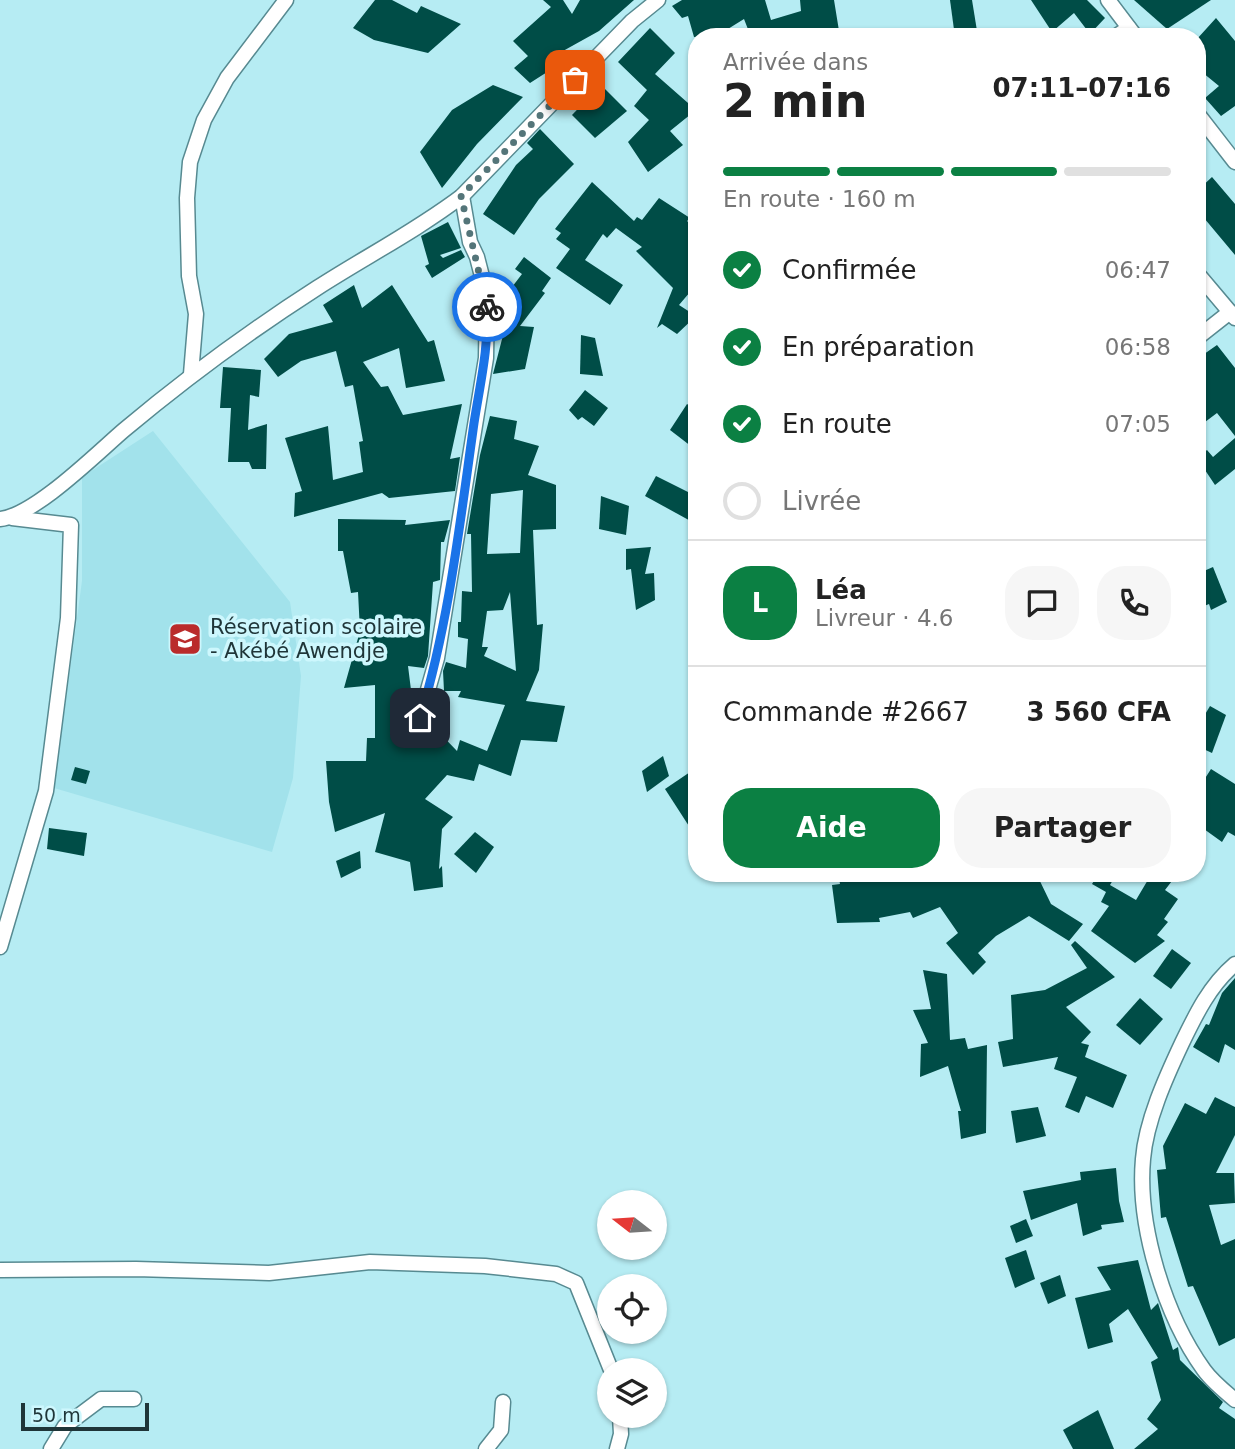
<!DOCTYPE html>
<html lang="fr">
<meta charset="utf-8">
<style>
:root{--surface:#fff;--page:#f6f6f6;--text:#222;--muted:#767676;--line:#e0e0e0;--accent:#0b8043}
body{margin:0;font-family:"DejaVu Sans",sans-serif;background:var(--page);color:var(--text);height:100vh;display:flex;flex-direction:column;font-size:26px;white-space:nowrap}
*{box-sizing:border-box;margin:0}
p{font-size:23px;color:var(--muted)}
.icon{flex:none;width:38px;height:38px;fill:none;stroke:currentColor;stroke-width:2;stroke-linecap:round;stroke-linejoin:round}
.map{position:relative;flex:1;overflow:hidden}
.drawer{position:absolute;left:688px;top:28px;width:518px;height:854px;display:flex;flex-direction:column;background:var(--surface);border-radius:28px;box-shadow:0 2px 5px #0004}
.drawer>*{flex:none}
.needle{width:46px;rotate:287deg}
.tools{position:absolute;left:597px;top:1190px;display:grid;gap:14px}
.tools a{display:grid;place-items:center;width:70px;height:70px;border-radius:50%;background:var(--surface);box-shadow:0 2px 5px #0004;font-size:35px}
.scale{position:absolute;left:21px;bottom:18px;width:128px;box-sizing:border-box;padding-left:7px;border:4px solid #1f3538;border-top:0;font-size:19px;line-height:24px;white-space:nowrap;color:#1f3538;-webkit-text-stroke:5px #cdf7fd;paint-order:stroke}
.pin{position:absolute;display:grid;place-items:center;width:60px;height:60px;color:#fff;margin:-30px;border-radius:14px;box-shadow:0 4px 10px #0006}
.courier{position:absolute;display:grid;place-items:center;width:70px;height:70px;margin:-35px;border:5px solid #1a73e8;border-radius:50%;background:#fff;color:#222;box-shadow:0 2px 9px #0007}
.headline em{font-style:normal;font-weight:800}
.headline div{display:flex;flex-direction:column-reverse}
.headline{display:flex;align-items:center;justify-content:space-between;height:119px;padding:0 35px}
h1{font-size:46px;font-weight:800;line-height:52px}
.bar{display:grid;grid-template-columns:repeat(4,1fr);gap:10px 7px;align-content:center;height:84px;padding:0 35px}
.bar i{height:9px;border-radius:5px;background:var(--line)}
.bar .current{background:var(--accent)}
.bar p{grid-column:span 4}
.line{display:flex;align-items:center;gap:18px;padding:0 35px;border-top:2px solid var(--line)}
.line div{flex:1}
.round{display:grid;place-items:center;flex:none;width:74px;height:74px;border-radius:28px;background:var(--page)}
ol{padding:0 35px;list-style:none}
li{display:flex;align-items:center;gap:21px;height:77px}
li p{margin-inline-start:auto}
li .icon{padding:7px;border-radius:50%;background:var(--accent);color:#fff;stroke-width:4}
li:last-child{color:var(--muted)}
li i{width:38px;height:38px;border:4px solid var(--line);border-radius:50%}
.button{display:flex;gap:14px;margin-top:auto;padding:14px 35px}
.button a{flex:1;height:80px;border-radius:28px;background:var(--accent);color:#fff;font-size:28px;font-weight:800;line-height:80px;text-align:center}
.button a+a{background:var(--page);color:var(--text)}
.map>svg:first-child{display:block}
.built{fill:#a2e2eb}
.building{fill:#004d47;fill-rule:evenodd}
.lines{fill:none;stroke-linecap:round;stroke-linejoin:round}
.street-casing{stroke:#578a91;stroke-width:17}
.street{stroke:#fff;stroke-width:14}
.done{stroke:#547579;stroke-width:7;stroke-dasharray:0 12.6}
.route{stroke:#1a73e8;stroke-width:9}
.labels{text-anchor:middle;stroke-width:7;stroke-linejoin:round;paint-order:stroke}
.poi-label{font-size:21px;fill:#1f3538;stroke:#cdf7fd;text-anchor:start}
</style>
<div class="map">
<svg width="1235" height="1449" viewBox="0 0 1235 1449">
<rect width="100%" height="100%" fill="#b6ecf3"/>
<path class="built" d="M153 431 290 602 301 676 293 778 272 852 54 788 82 581V477Z"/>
<g class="building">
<path d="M375 0H392L417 13 421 6 461 24 428 53 374 40 353 28Z"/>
<path d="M543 0H563L572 14 580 0H634L599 31 563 51 569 58 530 83 514 68 528 56 513 41 551 7Z"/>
<path d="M682 0H765L771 20 801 11 800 0H834L840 37H751L744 19 715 37H694L688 16 682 18 672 6Z"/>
<path d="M950 0H972L978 37H955Z"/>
<path d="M1031 0H1087L1105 18 1090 34 1074 13 1052 32Z"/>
<path d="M1134 0H1211L1167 29Z"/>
<path d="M1216 18 1235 41V106L1221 116 1205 98 1219 86 1197 68V39Z"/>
<path d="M650 28 675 53 655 74 696 110 670 131 683 145 648 172 628 142 649 120 634 106 647 90 618 62Z"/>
<path d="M493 85 523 97 477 144 442 188 420 152 452 110Z"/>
<path d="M601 85 627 111 595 138 572 115Z"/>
<path d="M540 129 574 164 539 199 514 235 483 214 516 165 533 149 527 143Z"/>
<path d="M1212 177 1235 204V255L1204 218 1197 224V191Z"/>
<path d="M592 182 634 221 637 217 642 220 659 198 690 218 687 221 696 229V285L679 305 696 316 677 334 662 324 657 328 673 288 636 251 642 247 616 228 607 238 603 234 585 260 623 285 610 305 556 268 570 249 556 239 561 233 555 229Z"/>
<path d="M448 222 461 248 440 255 443 258 461 250 465 257 432 278 425 266 429 264 421 236Z"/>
<path d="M524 257 551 278 542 291 545 293 520 326 534 327 525 369 493 374 509 312 499 304 522 274 515 269Z"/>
<path d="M354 285 362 308 392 285 428 342 434 340 445 381 406 388 399 348 363 362 381 387 388 386 403 415 462 404 450 459 460 457 455 491 389 498 382 493 294 517 295 493 302 491 285 438 328 426 333 480 363 472 359 442 363 441 353 385 345 387 336 351 301 361 278 377 264 359 289 334 333 322 323 305Z"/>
<path d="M581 335 595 338 603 376 580 374Z"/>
<path d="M1217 345 1235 368V436L1217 413 1197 428V359Z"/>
<path d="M223 367 261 370 259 397 250 395 248 430 267 424 266 469H252L249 462H228L231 408H220Z"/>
<path d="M585 390 608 408 594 426 582 417 578 420 569 410Z"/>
<path d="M687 404 696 410V450L670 430Z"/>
<path d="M490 416 517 421 514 439 539 446 528 475 556 485V529L533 530 537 625 543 624 539 670 526 701 565 706 557 742 521 740 511 776 479 764 474 781 447 775 425 799 453 817 442 829 439 869 442 866 443 887 414 891 410 862 375 852 385 813 335 832 329 802 326 761H366L367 738H375V685L344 688 360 631 358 592 351 593 343 551H338V519L406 520 405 525 450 520 444 542H441L440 580 433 582 428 656 424 668 408 666 413 706 411 720 416 728 429 722 457 751 460 740 487 751 505 705 458 697 461 691H444L443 671 446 662 466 668 468 639 458 637V622H461L462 591 472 592 471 534H467L480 455ZM523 490 520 553 487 554 491 494ZM510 592 516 671 484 656 488 647H482L487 611 503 610Z"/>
<path d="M1235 438V469L1215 485 1197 458 1207 450 1213 457Z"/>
<path d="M656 476 696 496V524L645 496Z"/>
<path d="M601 496 629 506 626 535 599 529Z"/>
<path d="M651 547 645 574 654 573 655 600 636 610 631 569 626 570V549Z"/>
<path d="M1213 567 1227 602 1211 610 1209 604 1197 609V574Z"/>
<path d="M1210 706 1226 715 1212 753 1197 746V728Z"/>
<path d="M663 756 669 776 647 792 642 771Z"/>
<path d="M75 767 90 771 86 784 71 780Z"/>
<path d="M696 768V837L665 789Z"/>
<path d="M1211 769 1235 784V836L1228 832 1222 842 1197 824V791Z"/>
<path d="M49 828 87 833 84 856 47 849Z"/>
<path d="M475 832 494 847 476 873 454 854Z"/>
<path d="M360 851 361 868 341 878 336 861Z"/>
<path d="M838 873H1028L1032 878 1037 875 1051 904 1083 924 1069 941 1029 916 996 936 978 953 986 962 973 975 946 943 958 933 940 907 913 918 910 912 879 918 880 922 837 923 832 885 840 884Z"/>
<path d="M1099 873H1117L1110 885 1136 900 1152 873H1178L1165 890 1178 899 1164 919 1168 922 1157 935 1165 941 1135 963 1091 931 1109 906 1101 902 1106 892 1092 884Z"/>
<path d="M1075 941 1115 977 1066 1007 1091 1032 1081 1043 1089 1045 1085 1057 1127 1075 1113 1108 1086 1096 1079 1113 1065 1107 1077 1077 1054 1069 1058 1057 1003 1067 998 1042 1013 1039 1011 995 1045 990 1087 968 1071 945Z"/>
<path d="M1172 949 1191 963 1171 989 1153 976Z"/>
<path d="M923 970 947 974 950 1040 965 1038 968 1049 987 1045 986 1133 961 1139 958 1111H961L948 1066 920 1077 921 1044 928 1043 913 1010 931 1009Z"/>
<path d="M1235 978V1050L1225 1044 1219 1063 1193 1047 1206 1024 1209 1025 1222 993Z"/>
<path d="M1140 998 1163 1019 1140 1045 1116 1025Z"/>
<path d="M1215 1097 1235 1107V1135L1216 1173H1234L1235 1203 1209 1205 1221 1245 1235 1239V1338L1219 1346 1193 1286 1188 1287 1166 1217 1161 1218 1157 1170 1166 1169 1163 1146 1185 1103 1206 1114Z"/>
<path d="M1038 1107 1046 1136 1016 1143 1011 1111Z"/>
<path d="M1116 1168 1119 1201 1124 1222 1101 1225 1102 1229 1083 1236 1077 1203 1031 1220 1023 1191 1081 1180 1080 1172Z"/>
<path d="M1026 1219 1033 1236 1016 1243 1010 1226Z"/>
<path d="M1026 1250 1035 1279 1015 1288 1005 1258Z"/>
<path d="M1138 1260 1151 1310 1158 1303 1173 1350 1178 1347 1180 1360 1223 1402 1219 1408 1235 1419V1449H1134L1158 1429 1147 1419 1161 1400 1151 1362 1158 1358 1128 1309 1109 1324 1113 1342 1088 1349 1075 1298 1111 1290 1097 1267Z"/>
<path d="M1060 1275 1066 1296 1048 1304 1040 1283Z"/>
<path d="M1098 1410 1114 1449H1073L1063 1430Z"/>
</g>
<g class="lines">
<defs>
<g id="street">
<path d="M1108 0 1136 37"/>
<path d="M1115 37 1129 28"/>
<path d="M1197 113 1235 162"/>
<path d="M1197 273 1235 318"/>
<path d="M1197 338 1230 312"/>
<path d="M191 374 196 314 189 276 187 198 190 162 204 120 227 78 286 0"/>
<path d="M0 519C34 516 96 454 124 430 186 378 250 331 317 288 365 257 416 231 462 196L632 21 658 0"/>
<path d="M420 718 437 658 486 358 487 296 477 257 470 242 462 196"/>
<path d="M0 947 46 791 68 618 71 525 12 518"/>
<path d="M1235 964C1210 985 1196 1014 1182 1043 1166 1077 1146 1121 1143 1159 1137 1226 1165 1316 1204 1370 1212 1381 1224 1391 1235 1400"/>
<path d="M0 1270 136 1269 269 1273 370 1262 485 1266 556 1274 576 1283 611 1370"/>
<path d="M51 1449 65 1426 101 1399H134"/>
<path d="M486 1449 501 1430 503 1402"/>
<path d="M617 1449 621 1434 620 1416"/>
</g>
</defs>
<use href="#street" class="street-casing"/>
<use href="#street" class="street"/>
</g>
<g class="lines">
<path class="done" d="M487 307 461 196 575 80"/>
<path class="route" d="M420 718C449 623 460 522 474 423 480 384 489 347 487 307"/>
</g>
<defs>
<symbol id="school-square" viewBox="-11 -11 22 22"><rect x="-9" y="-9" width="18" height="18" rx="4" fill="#ba2b2b" stroke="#cdf7fd"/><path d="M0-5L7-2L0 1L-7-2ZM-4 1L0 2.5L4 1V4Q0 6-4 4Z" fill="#fff"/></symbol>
</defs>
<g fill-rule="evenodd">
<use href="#school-square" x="166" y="620" width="38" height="38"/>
</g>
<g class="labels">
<g class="poi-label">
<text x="210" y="634">Réservation scolaire<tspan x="210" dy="24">- Akébé Awendje</tspan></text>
</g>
</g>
</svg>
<div class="tools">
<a><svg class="needle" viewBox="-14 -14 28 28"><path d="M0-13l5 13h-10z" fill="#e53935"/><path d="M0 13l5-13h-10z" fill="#767676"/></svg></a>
<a><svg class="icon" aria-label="locate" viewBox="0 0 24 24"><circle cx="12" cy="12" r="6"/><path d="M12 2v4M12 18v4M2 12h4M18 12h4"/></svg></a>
<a><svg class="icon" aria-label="layers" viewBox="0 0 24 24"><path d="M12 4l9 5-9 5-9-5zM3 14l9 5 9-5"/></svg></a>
</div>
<div class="scale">50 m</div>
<div class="pin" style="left:575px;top:80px;background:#ea580c"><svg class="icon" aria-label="bag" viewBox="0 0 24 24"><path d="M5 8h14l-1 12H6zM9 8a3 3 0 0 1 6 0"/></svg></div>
<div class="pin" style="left:420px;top:718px;background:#1f2937"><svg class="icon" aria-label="home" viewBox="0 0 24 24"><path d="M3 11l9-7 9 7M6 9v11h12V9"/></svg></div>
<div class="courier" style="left:487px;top:307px"><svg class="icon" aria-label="bike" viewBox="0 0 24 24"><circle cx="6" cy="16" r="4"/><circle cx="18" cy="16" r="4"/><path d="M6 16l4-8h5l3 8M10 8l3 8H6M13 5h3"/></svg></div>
<section class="drawer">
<div class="headline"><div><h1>2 min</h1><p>Arrivée dans</p></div><em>07:11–07:16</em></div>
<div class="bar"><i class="current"></i><i class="current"></i><i class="current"></i><i></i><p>En route · 160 m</p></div>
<ol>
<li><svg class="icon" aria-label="check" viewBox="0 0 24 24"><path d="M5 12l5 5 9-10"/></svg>Confirmée<p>06:47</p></li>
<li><svg class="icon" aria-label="check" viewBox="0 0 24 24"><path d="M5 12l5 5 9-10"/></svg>En préparation<p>06:58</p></li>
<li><svg class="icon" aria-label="check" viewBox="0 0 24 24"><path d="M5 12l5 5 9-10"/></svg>En route<p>07:05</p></li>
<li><i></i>Livrée</li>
</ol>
<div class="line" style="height:126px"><b class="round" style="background:var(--accent);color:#fff">L</b><div><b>Léa</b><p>Livreur · 4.6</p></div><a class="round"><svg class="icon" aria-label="chat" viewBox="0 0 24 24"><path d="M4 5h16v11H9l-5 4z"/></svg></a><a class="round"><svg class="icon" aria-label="phone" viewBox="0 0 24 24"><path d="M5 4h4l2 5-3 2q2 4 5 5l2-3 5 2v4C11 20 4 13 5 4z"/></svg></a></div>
<div class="line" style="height:91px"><div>Commande #2667</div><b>3 560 CFA</b></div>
<div class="button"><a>Aide</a><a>Partager</a></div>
</section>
</div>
